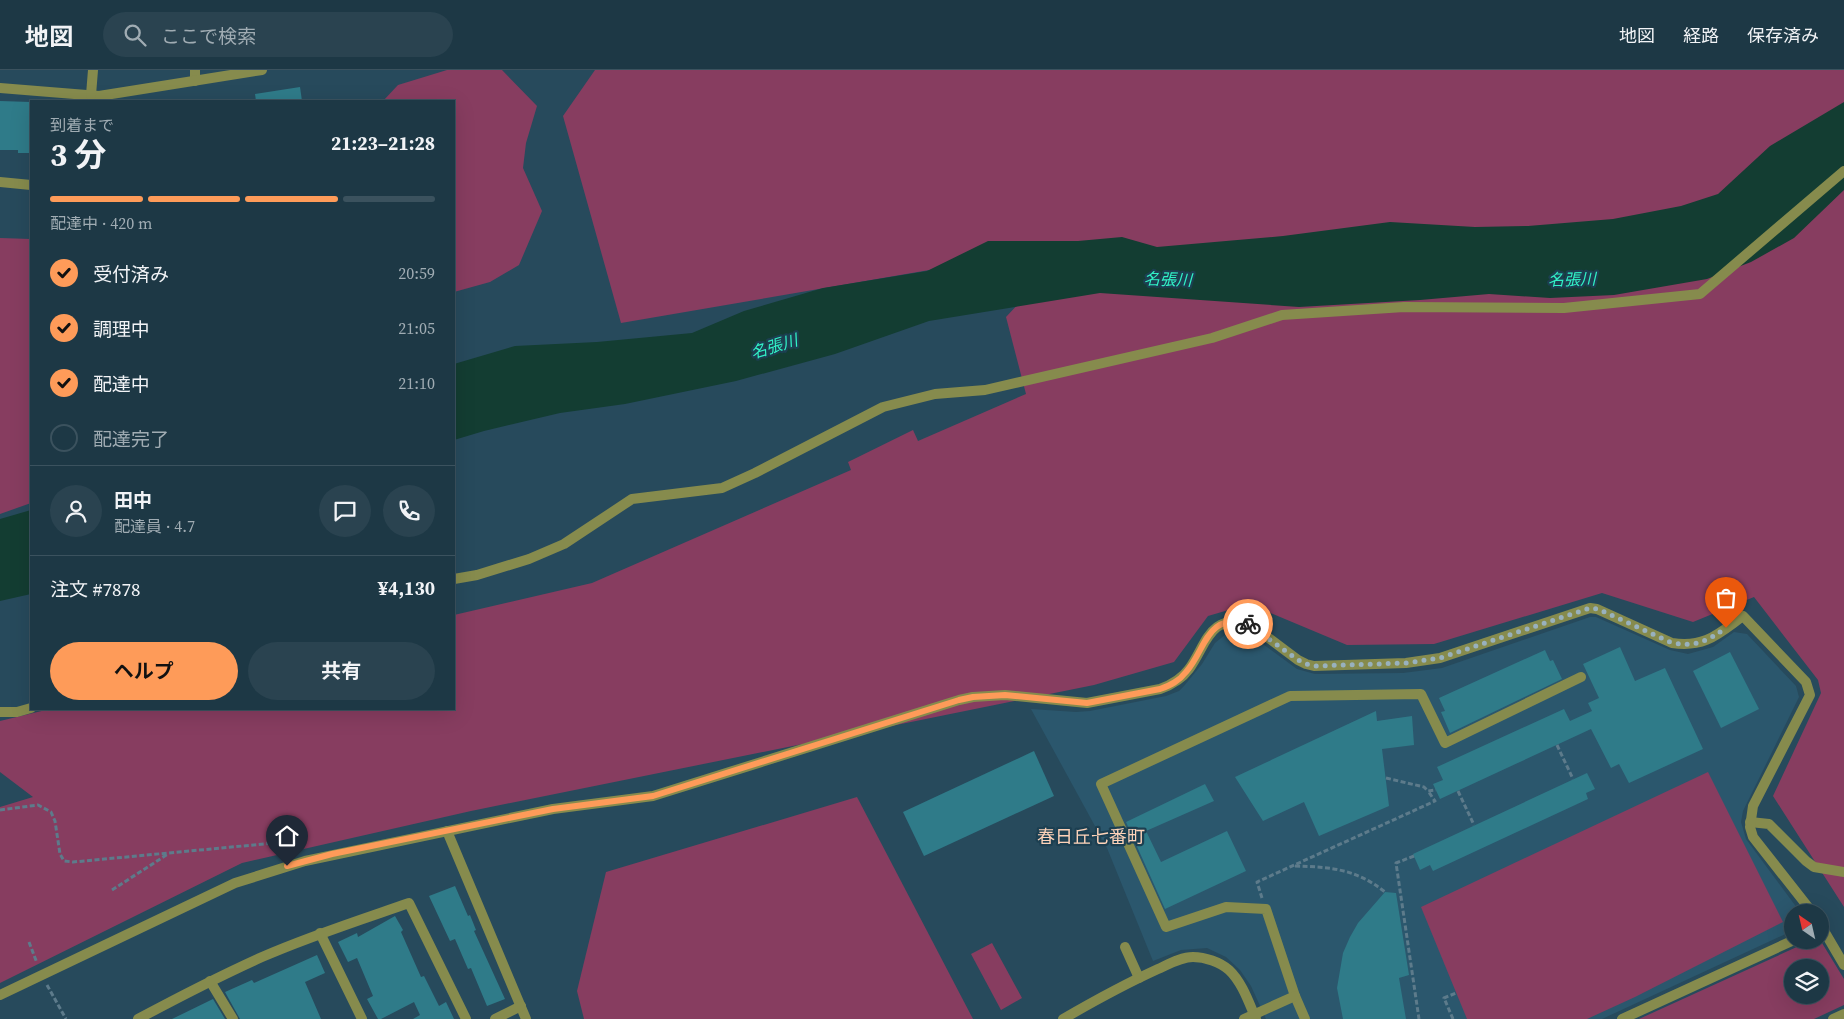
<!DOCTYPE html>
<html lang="ja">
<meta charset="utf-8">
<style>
:root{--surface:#1d3845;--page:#2a4350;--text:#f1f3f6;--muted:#a0acb3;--line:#3b525e;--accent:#fe9b59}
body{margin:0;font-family:"Source Serif 4","Noto Sans JP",serif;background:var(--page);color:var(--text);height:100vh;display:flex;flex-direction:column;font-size:19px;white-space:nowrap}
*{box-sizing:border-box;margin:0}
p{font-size:16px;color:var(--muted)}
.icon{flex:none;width:28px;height:28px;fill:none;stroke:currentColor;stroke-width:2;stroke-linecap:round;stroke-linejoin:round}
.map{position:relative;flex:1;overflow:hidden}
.details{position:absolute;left:30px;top:30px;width:425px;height:610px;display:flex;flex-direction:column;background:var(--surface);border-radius:0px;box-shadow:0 5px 20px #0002,0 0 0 1px var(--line)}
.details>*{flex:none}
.needle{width:32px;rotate:326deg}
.tools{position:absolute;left:1784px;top:834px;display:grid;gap:10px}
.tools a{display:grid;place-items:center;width:45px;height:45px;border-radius:50%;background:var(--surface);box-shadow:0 5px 20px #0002,0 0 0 1px var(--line);font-size:25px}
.pin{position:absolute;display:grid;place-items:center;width:42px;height:42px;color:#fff;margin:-51px -21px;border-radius:50% 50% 50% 0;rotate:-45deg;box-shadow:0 0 5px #0007}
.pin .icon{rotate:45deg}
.courier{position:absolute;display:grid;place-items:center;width:50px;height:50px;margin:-25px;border:4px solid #fe9b59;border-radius:50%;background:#fff;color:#222;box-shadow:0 1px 6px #0007}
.headline em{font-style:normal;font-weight:700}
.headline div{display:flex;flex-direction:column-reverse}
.headline{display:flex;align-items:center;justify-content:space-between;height:85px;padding:0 20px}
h1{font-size:32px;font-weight:700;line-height:38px}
.bar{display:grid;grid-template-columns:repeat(4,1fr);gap:8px 5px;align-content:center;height:60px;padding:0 20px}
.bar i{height:6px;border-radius:4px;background:var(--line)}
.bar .active{background:var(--accent)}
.bar p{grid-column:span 4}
.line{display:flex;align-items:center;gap:12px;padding:0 20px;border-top:1px solid var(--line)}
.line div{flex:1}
.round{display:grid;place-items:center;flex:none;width:52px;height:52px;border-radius:26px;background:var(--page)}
ol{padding:0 20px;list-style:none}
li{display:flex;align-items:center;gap:15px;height:55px}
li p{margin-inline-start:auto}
li .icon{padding:5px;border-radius:50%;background:var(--accent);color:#111;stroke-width:4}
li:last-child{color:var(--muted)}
li i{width:28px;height:28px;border:2px solid var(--line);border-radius:50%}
.primary-button{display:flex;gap:10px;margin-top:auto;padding:10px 20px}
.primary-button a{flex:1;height:58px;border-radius:30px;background:var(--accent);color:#111;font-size:20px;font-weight:700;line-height:58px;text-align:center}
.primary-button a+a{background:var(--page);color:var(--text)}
header{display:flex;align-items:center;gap:30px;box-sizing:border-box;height:70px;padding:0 25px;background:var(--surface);border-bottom:1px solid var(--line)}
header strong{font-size:24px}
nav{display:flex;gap:28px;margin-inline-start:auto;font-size:18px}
.search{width:350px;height:45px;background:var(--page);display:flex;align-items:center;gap:12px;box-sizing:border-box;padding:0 18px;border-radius:28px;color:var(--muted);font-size:19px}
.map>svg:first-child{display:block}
.built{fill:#2b576d}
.green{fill:#873d60;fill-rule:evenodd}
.water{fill:#133d32}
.building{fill:#2f7b89}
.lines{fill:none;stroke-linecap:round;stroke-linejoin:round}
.path{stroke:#5d7b8b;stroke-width:3;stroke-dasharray:5 2.5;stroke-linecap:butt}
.service{stroke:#868b4d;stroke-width:10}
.minor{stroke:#868b4d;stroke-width:10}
.done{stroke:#98b1be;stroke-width:5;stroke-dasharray:0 9}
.route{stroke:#fe9b59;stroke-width:6}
.labels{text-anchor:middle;stroke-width:4.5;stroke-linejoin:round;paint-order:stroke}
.water-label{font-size:16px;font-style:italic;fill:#31f2c7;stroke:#1c3f51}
.quarter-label{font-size:18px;fill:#fed3b9;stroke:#1c3f51}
</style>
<header>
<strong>地図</strong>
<div class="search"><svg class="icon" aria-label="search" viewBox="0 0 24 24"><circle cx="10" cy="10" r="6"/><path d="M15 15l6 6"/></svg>ここで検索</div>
<nav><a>地図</a><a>経路</a><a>保存済み</a></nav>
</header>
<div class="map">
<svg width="1844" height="949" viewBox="0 0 1844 949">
<rect width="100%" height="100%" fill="#274a5c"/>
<path class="built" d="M1590 547H1596L1670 580 1688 584 1713 577 1734 562 1747 564 1796 616 1799 627 1743 741 1741 752 1746 769 1800 842H1792V861L1602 949H1266L1251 916 1240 900 1226 887 1207 878 1181 880 1153 891 1107 778 1031 639 1076 642 1090 641 1166 626 1179 621 1184 616 1202 594 1215 573 1226 564 1248 563 1297 599 1315 604 1403 603 1442 598Z"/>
<g class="green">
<path d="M447 0H502L537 36 526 73 523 98 542 141 519 195 490 212 454 222V31H383L398 15Z"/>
<path d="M595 0H1844V837L1773 726 1821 623 1818 610 1754 527 1693 552 1602 523 1434 574 1347 575 1249 534 1208 546 1174 592 1094 615 471 741 242 793 0 913V737L33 727 0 702V651L50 639H454V545L592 513 851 400 848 392 913 360 918 371 1026 324 1006 247 1077 172 1052 179 621 253 563 46Z"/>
<path d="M0 168 31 169V433L0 444Z"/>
<path d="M1708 702 1783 852 1635 927 1587 949H1467L1421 837Z"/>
<path d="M857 727 973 949H584L577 921 606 802Z"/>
<path d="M1810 871 1822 873 1844 909V935L1814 949H1639ZM1792 898H1820V925H1792Z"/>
<path d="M992 873 1022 928 1001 940 971 884Z"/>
</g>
<g class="water">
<path d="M1844 32V120L1794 168 1751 192 1707 209 1614 225 1550 228 1489 224 1420 230 1299 237 1100 223 929 251 835 284 736 311 625 334 560 343 484 361 454 370V294L515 276 597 272 692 263 744 241 823 218 927 201 988 171H1078L1122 167 1157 177 1283 166 1390 152 1475 157 1528 156 1613 149 1681 136 1718 124 1770 76Z"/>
<path d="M31 440V524L0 531V449Z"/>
</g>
<g class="building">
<path d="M300 17 302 31H256L255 24Z"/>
<path d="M0 31 31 32V83H18V80H0Z"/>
<path d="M1620 577 1635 611 1665 598 1703 679 1629 713 1619 694 1611 698 1591 659 1440 729 1433 714 1443 710 1437 697 1564 639 1570 651 1592 641 1588 633 1599 628 1583 594Z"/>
<path d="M1545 580 1550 591 1553 590 1562 609 1450 663 1441 642 1445 641 1439 628Z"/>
<path d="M1730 582 1759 639 1721 658 1693 601Z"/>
<path d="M1376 641 1377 651 1412 646 1414 675 1382 679 1389 736 1319 766 1304 732 1263 751 1235 707Z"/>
<path d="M1034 681 1054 726 924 786 903 742Z"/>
<path d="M1587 703 1595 719 1586 723 1588 729 1433 801 1430 795 1420 800 1413 784Z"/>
<path d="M1205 714 1214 731 1146 761 1161 792 1227 761 1246 801 1165 839 1126 752Z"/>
<path d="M455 816 468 846 470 845 476 860 474 861 505 929 487 936 471 898 468 899 455 869 450 871 429 826Z"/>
<path d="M1385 822 1396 823 1409 905 1399 908 1406 949H1343L1337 918 1343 883 1350 867 1358 853Z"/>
<path d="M395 846 403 860 401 862 421 907 424 906 439 936 446 932 454 949H413L420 945 414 932 381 949H378L367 929 373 926 357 888 348 892 338 872 357 863 358 867Z"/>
<path d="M317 885 325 903 305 912 321 949H240L225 922 252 910 254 913Z"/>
<path d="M213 929 225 949H172Z"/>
</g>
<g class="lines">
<g class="path">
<path d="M1557 675 1573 709"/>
<path d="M1386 708 1424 717 1428 721 1436 720"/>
<path d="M1458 721 1474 755"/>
<path d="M0 740 38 735 51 742 55 751 60 784 64 791 73 792 285 772 295 782"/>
<path d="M1414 786 1396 793 1419 949"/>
<path d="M1295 796C1331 797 1356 799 1385 822"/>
<path d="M112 820 168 784"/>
<path d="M1262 828 1257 812 1435 731 1428 721"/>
<path d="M29 872 37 893"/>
<path d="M47 915 66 949"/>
<path d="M1453 949 1444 928 1456 923"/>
</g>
<g class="service">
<path d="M1125 877 1139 908"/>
<path d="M1305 949 1295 926 1266 839 1226 837 1166 857 1101 714 1290 626 1421 624 1445 673 1581 607"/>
</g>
<g class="minor">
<path d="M195 11V0"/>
<path d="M0 18 99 26 262 0"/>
<path d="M91 25 93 0"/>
<path d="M0 112 31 115"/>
<path d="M454 509 477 505 529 489 564 474 632 429 722 418 755 403 883 337 935 324 985 320 1212 268 1282 245 1404 237 1564 238 1700 224 1844 101"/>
<path d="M0 642H17L31 638"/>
<path d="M1750 752 1769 754 1806 791 1814 797 1844 802"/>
<path d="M447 761 526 949"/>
<path d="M1820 854 1844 895"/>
<path d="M320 863 362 949"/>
<path d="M210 911 233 949"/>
<path d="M0 925 235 813 305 791 553 739 653 726 959 630 973 627 1005 625 1087 633 1160 619C1171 615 1181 610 1189 599 1207 574 1209 543 1250 554L1298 590 1306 594 1314 596 1406 593 1440 588 1590 538 1597 539 1672 573C1705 578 1718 564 1743 546L1806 612 1810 625 1753 736 1750 757 1753 767 1812 842"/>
<path d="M138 949C179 927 220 906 262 887 310 866 360 850 409 833L466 949"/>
<path d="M495 949 521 936"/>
<path d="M1063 949C1094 931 1125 914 1158 899 1169 894 1181 887 1193 887 1205 887 1220 892 1229 900 1242 912 1249 933 1256 949"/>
<path d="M1244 949 1295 926"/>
<path d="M1622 949 1794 870"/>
<path d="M1833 949 1844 944"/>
</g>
</g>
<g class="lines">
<path class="done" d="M1248 554 1298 590 1306 594 1314 596 1406 593 1440 588 1590 538 1598 539 1672 573C1696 577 1707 571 1726 558"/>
<path class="route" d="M287 796 332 784 553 739 653 726 959 630 973 627 1005 625 1087 633 1160 619C1171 615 1179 611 1186 602 1206 580 1206 542 1248 554"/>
</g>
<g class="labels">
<g class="water-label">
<text transform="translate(1168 209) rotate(2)" y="6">名張川</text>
<text transform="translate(1572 209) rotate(-1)" y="6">名張川</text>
<text transform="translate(774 276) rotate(-17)" y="6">名張川</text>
</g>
<g class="quarter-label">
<text x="1091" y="773">春日丘七番町</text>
</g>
</g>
</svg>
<div class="tools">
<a><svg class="needle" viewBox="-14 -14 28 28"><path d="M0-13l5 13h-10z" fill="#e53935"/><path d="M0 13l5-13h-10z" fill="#a0acb3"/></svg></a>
<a><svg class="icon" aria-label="layers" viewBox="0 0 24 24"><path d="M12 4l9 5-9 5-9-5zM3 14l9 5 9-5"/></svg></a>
</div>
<div class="pin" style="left:1726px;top:558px;background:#ea580c"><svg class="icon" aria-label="bag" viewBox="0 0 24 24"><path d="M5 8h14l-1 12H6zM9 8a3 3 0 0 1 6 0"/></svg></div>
<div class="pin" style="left:287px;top:796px;background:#1f2937"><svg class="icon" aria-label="home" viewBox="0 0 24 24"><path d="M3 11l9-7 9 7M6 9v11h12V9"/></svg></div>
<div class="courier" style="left:1248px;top:554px"><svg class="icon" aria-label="bike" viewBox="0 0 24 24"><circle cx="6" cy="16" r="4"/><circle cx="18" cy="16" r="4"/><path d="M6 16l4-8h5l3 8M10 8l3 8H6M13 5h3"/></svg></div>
<section class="details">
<div class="headline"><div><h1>3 分</h1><p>到着まで</p></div><em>21:23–21:28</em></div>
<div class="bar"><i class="active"></i><i class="active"></i><i class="active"></i><i></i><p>配達中 · 420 m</p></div>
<ol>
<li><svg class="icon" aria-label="check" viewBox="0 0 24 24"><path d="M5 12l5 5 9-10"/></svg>受付済み<p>20:59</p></li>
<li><svg class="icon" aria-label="check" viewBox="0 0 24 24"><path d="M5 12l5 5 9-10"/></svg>調理中<p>21:05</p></li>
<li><svg class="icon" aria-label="check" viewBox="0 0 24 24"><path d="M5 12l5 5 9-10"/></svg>配達中<p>21:10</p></li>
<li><i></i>配達完了</li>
</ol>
<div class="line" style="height:90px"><a class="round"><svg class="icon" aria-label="person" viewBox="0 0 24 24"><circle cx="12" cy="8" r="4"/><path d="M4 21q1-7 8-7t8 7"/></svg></a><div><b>田中</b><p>配達員 · 4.7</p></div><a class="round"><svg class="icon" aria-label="chat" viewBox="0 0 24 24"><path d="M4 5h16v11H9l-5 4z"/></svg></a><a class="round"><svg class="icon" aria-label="phone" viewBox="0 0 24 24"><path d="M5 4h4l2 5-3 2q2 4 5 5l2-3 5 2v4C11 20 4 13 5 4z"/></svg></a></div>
<div class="line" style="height:65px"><div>注文 #7878</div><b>¥4,130</b></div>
<div class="primary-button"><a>ヘルプ</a><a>共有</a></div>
</section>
</div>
